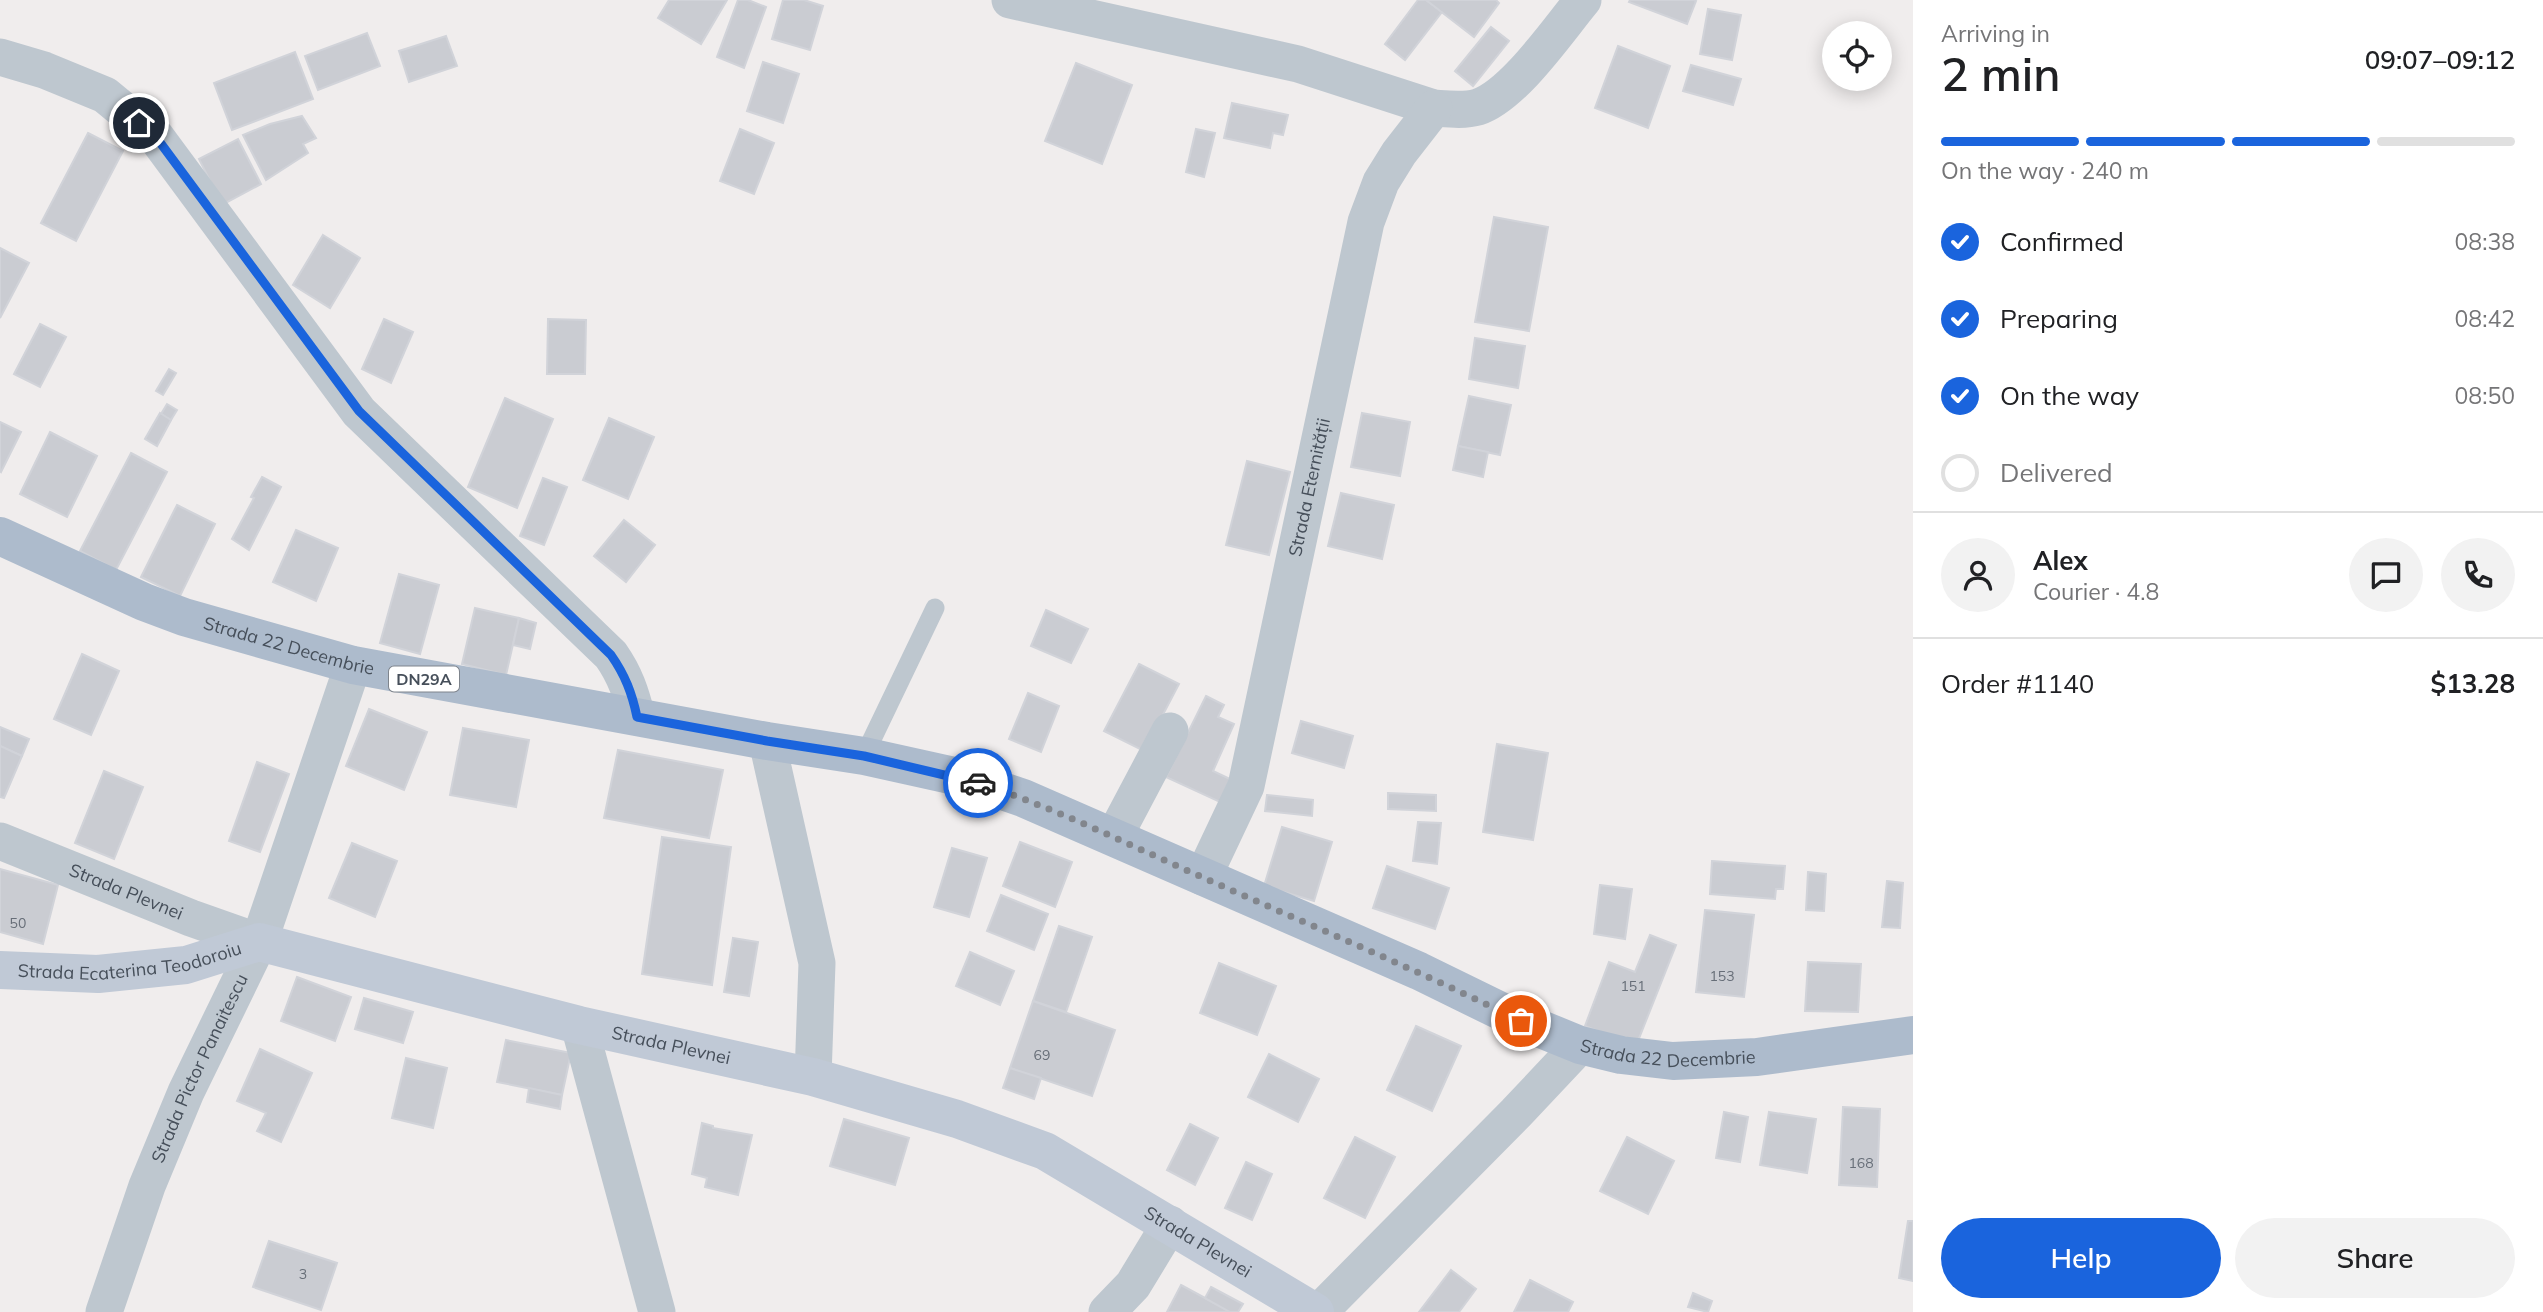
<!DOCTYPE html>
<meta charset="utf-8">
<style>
:root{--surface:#fff;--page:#f2f2f2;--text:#202124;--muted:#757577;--line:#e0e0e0;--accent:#1a64dd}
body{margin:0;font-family:Mulish,sans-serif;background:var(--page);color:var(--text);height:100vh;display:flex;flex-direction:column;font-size:26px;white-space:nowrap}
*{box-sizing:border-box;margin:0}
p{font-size:23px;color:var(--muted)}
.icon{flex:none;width:38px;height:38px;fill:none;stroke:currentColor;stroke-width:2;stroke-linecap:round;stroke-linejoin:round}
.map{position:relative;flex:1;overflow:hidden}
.side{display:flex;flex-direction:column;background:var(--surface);width:630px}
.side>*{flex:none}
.controls{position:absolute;left:1822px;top:21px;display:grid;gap:14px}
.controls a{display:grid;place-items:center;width:70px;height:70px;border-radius:50%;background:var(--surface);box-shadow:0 4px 18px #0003;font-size:35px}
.pin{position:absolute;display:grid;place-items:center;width:60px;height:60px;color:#fff;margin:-30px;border:4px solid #fff;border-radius:50%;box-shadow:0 2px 7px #0007}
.courier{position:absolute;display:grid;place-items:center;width:70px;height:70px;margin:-35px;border:5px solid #1a64dd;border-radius:50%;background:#fff;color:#222;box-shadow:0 2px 9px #0007}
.head em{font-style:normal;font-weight:600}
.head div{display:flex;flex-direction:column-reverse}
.head{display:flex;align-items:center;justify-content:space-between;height:119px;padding:0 28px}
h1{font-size:46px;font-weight:600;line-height:52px}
.bar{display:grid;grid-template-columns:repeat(4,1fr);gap:10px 7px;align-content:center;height:84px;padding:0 28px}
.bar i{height:9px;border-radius:5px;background:var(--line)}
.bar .active{background:var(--accent)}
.bar p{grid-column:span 4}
.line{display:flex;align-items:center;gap:18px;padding:0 28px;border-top:2px solid var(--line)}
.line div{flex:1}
.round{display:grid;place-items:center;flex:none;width:74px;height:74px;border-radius:37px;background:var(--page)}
ol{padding:0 28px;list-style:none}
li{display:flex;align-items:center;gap:21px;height:77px}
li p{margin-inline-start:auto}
li .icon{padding:7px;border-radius:50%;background:var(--accent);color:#fff;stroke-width:4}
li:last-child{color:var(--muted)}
li i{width:38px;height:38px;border:4px solid var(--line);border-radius:50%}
.primary-button{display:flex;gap:14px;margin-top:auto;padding:14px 28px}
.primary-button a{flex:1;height:80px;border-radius:42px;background:var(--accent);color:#fff;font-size:28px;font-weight:600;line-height:80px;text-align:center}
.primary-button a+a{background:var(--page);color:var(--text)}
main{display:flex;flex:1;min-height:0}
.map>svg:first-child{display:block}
.building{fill:#caccd2;stroke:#d1d3d9;stroke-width:2}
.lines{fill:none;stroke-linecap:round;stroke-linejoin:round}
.lane{stroke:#bec7cf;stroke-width:19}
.street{stroke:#bec7cf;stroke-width:37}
.secondary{stroke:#c0c9d6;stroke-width:38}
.primary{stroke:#adbbcc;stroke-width:38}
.done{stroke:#82868d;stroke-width:7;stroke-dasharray:0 12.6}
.route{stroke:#1a64dd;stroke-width:9}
.labels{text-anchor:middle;stroke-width:7;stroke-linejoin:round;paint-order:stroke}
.number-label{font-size:14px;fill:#676e78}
.shield{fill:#fff;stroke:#7e848c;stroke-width:2}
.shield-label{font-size:16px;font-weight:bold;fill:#464f5a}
.street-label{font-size:18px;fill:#464f5a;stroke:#fff}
</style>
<main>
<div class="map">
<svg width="1913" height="1312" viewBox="0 0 1913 1312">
<rect width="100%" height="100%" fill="#f0eded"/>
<g class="building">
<path d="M669 0H727L701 44 658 18Z"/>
<path d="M738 0H748L766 7 744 68 717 57Z"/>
<path d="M783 0H804L823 6 810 50 772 39Z"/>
<path d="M1418 0H1426L1442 12 1405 60 1385 44Z"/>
<path d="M1426 0H1496L1499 3 1474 37Z"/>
<path d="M1630 0H1694L1696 1 1687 24 1629 2Z"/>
<path d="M1708 9 1741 15 1732 60 1700 54Z"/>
<path d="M1491 27 1509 41 1473 86 1455 71Z"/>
<path d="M367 33 380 66 318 90 305 56Z"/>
<path d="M446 36 457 66 409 82 399 51Z"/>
<path d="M1618 46 1670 66 1648 128 1595 108Z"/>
<path d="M295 52 313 99 232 130 214 83Z"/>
<path d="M763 62 799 74 783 123 747 111Z"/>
<path d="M1076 63 1132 85 1102 164 1045 141Z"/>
<path d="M1691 65 1741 79 1733 105 1683 91Z"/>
<path d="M1232 103 1288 115 1283 135 1273 133 1270 148 1224 138Z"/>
<path d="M302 116 316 138 303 144 308 153 266 180 243 135 270 124Z"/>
<path d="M740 129 774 143 754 194 720 181Z"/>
<path d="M1196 129 1215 133 1204 177 1186 172Z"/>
<path d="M88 133 123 151 76 241 41 223Z"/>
<path d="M238 139 261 184 222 205 199 159Z"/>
<path d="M1494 217 1548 227 1529 331 1475 322Z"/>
<path d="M323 235 360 258 330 308 293 285Z"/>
<path d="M0 248 29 263 0 318Z"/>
<path d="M384 319 413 332 391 383 362 369Z"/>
<path d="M548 319 586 320 585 374H547Z"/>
<path d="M40 324 66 337 40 387 14 374Z"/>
<path d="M1475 338 1525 346 1518 388 1469 379Z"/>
<path d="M169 369 176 373 163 395 156 391Z"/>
<path d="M1469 396 1511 405 1500 455 1458 446Z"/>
<path d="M505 398 553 419 517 508 468 487Z"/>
<path d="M167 404 177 410 171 420 161 414Z"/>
<path d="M160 413 171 420 157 446 145 439Z"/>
<path d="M1362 413 1410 422 1400 476 1351 467Z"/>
<path d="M609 418 654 437 628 499 583 480Z"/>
<path d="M0 422 21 432 1 472 0 471Z"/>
<path d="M50 432 97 456 67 517 20 494Z"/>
<path d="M1458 446 1488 452 1483 477 1453 470Z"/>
<path d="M131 453 167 472 116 570 80 551Z"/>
<path d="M1247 461 1290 472 1269 555 1226 545Z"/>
<path d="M262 477 281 487 249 550 232 539 254 498 251 497Z"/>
<path d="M543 478 567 487 544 545 520 536Z"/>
<path d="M1341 493 1394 505 1382 559 1328 546Z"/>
<path d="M177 505 215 524 180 596 141 577Z"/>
<path d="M624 520 655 545 626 582 594 556Z"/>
<path d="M296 530 338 548 316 601 273 582Z"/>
<path d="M399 574 439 585 420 654 380 643Z"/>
<path d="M475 608 519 618 506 675 462 664Z"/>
<path d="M1046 610 1088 629 1071 663 1031 646Z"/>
<path d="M519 618 536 623 530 649 513 645Z"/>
<path d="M82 654 119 671 91 735 54 719Z"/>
<path d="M1139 664 1179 684 1144 751 1104 731Z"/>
<path d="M1028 693 1059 706 1041 752 1009 739Z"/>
<path d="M1206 696 1224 705 1218 717 1234 724 1213 771 1230 779 1220 802 1166 777Z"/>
<path d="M369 709 427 732 404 790 346 766Z"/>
<path d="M1301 721 1353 736 1344 768 1292 753Z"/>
<path d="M0 727 29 739 22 756 0 746Z"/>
<path d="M463 728 529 740 516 807 450 795Z"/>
<path d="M1497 744 1548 753 1533 840 1483 832Z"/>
<path d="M0 746 22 756 4 798 0 797Z"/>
<path d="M618 750 723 770 709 838 604 818Z"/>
<path d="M257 762 289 774 260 852 229 841Z"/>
<path d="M104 771 143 787 114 859 75 843Z"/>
<path d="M1388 793 1436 795V811L1388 809Z"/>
<path d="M1267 795 1313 800 1312 816 1265 811Z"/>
<path d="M1418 822 1441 823 1437 864 1413 861Z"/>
<path d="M1282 827 1332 842 1314 901 1264 886Z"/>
<path d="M662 837 731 847 712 985 642 974Z"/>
<path d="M1020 842 1072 862 1055 907 1003 886Z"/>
<path d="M352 843 397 861 375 917 329 898Z"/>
<path d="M952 848 987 858 969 917 934 907Z"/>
<path d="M1712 861 1785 866 1783 889H1776L1775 899 1710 894Z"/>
<path d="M1387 866 1449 888 1435 929 1373 908Z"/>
<path d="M0 869 58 885 43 944 0 932Z"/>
<path d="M1808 872 1826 874 1824 911 1806 910Z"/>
<path d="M1887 881 1903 883 1900 928 1882 927Z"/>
<path d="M1600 885 1632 889 1625 939 1594 934Z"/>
<path d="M1001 895 1048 914 1034 950 987 931Z"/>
<path d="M1705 910 1754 915 1744 997 1696 992Z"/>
<path d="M1059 926 1092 937 1066 1012 1033 1001Z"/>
<path d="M1650 935 1676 945 1636 1046 1585 1026 1609 962 1635 972Z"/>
<path d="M733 938 758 942 749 996 724 992Z"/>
<path d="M970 952 1014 971 1000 1005 956 986Z"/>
<path d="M1808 962 1861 964 1858 1012 1805 1011Z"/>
<path d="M1219 963 1276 986 1257 1035 1200 1013Z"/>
<path d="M297 977 351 997 335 1041 281 1021Z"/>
<path d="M364 998 413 1012 403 1043 355 1029Z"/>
<path d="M1033 1001 1115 1030 1092 1096 1010 1068Z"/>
<path d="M1416 1026 1461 1046 1432 1111 1387 1090Z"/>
<path d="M506 1040 571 1053 562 1095 497 1082Z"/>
<path d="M260 1049 312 1073 281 1142 257 1131 266 1113 237 1101Z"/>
<path d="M1269 1054 1319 1079 1298 1122 1248 1097Z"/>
<path d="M406 1058 447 1068 433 1128 392 1118Z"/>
<path d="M1010 1068 1041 1078 1034 1099 1003 1088Z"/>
<path d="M529 1088 562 1095 560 1109 527 1102Z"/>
<path d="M1843 1107 1880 1109 1877 1187 1839 1185Z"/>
<path d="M1724 1112 1748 1117 1740 1162 1716 1158Z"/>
<path d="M1769 1112 1816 1119 1807 1173 1760 1165Z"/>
<path d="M844 1119 909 1138 895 1185 830 1166Z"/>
<path d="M702 1123 713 1126V1128L752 1135 738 1195 705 1187 707 1178 692 1174Z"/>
<path d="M1190 1124 1218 1138 1195 1185 1167 1170Z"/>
<path d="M1355 1137 1395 1157 1365 1218 1324 1198Z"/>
<path d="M1627 1137 1674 1161 1648 1214 1600 1191Z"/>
<path d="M1246 1162 1272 1174 1252 1220 1225 1208Z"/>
<path d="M1908 1221H1913V1281L1899 1278Z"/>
<path d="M269 1241 337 1263 321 1310 253 1287Z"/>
<path d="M1451 1270 1476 1289 1459 1312H1419Z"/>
<path d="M1530 1280 1573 1302 1568 1312H1514Z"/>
<path d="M1181 1285 1205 1298 1230 1312H1167Z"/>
<path d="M1211 1287 1243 1304 1238 1312H1230L1205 1298Z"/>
<path d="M1693 1293 1712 1301 1708 1312 1688 1307Z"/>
</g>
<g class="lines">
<path class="lane" d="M864 756 935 608"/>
<g class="street">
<path d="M1010 0 1298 64 1434 108C1448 109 1464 111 1478 107 1514 95 1558 30 1583 0"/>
<path d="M0 57 44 70 105 95 156 137 359 412 611 655C625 675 631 693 637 717"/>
<path d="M767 741 817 963 813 1077"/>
<path d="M1114 837 1170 731"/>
<path id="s1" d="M0 841 191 918 259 942"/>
<path id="s2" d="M1203 877 1246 786 1366 222 1381 182 1399 153 1434 108"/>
<path d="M579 1025 657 1312"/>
<path id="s3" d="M104 1312 147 1186 186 1092 259 942 353 665"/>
<path d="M1107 1312 1133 1285 1170 1224"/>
<path d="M1319 1312 1516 1113 1580 1045"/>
</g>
<path class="secondary" id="s4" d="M0 970 98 974 186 965 259 942 579 1025 813 1077 957 1119 1045 1151 1315 1312"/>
<path class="primary" id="s5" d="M0 536 144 602 184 617 353 665 767 741 864 756 968 779 1023 798 1419 971 1521 1021 1580 1045 1621 1055 1673 1061 1757 1057 1913 1035"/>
</g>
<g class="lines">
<path class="done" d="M978 783C1056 808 1129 845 1204 878 1310 925 1417 970 1521 1021"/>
<path class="route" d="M139 123 156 137 359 411 611 655C625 675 632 693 637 717L767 741 864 756 978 783"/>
</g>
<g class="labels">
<g class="number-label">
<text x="18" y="928">50</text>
<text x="1722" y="981">153</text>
<text x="1633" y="991">151</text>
<text x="1042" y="1060">69</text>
<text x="1861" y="1168">168</text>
<text x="303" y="1279">3</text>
</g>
<rect class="shield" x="389" y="666.5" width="70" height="25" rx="5"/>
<g class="shield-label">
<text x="424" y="685">DN29A</text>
</g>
<g class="street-label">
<text dy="6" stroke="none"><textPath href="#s2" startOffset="406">Strada Eternității</textPath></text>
<text dy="6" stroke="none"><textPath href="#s5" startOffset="310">Strada 22 Decembrie</textPath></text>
<text dy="6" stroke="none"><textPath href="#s1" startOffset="136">Strada Plevnei</textPath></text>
<text dy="6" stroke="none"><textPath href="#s4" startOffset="131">Strada Ecaterina Teodoroiu</textPath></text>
<text dy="6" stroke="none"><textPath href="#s4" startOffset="688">Strada Plevnei</textPath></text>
<text dy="6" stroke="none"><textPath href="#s5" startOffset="1759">Strada 22 Decembrie</textPath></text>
<text dy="6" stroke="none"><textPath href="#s3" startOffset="262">Strada Pictor Panaitescu</textPath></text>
<text dy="6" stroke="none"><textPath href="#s4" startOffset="1255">Strada Plevnei</textPath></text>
</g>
</g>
</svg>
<div class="controls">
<a><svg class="icon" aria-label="locate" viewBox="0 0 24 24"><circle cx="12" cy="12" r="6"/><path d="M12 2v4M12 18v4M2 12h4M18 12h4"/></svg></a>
</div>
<div class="pin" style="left:1521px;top:1021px;background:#ea580c"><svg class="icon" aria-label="bag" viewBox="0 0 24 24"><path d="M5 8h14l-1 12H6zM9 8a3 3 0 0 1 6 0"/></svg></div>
<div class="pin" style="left:139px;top:123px;background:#1f2937"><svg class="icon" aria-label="home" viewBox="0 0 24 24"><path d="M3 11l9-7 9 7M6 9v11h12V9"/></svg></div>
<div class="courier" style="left:978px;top:783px"><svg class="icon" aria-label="car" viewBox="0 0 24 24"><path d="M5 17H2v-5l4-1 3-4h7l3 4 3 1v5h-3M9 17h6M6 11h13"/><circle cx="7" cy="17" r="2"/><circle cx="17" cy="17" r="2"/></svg></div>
</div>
<section class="side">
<div class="head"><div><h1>2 min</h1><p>Arriving in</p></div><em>09:07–09:12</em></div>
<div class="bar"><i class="active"></i><i class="active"></i><i class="active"></i><i></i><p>On the way · 240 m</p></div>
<ol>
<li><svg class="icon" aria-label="check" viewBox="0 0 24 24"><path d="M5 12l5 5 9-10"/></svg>Confirmed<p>08:38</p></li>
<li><svg class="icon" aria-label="check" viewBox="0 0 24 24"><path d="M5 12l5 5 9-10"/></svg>Preparing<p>08:42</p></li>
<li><svg class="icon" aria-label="check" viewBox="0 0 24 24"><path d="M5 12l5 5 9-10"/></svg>On the way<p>08:50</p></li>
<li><i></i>Delivered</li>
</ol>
<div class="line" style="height:126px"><a class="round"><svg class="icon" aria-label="person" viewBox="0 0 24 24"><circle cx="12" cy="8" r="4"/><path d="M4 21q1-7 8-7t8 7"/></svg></a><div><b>Alex</b><p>Courier · 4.8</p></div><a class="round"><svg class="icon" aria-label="chat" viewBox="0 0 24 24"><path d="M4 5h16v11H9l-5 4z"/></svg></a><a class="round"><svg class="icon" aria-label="phone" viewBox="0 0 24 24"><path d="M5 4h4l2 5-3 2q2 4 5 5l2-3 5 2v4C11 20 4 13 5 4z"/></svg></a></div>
<div class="line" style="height:91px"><div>Order #1140</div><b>$13.28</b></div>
<div class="primary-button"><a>Help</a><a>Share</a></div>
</section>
</main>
